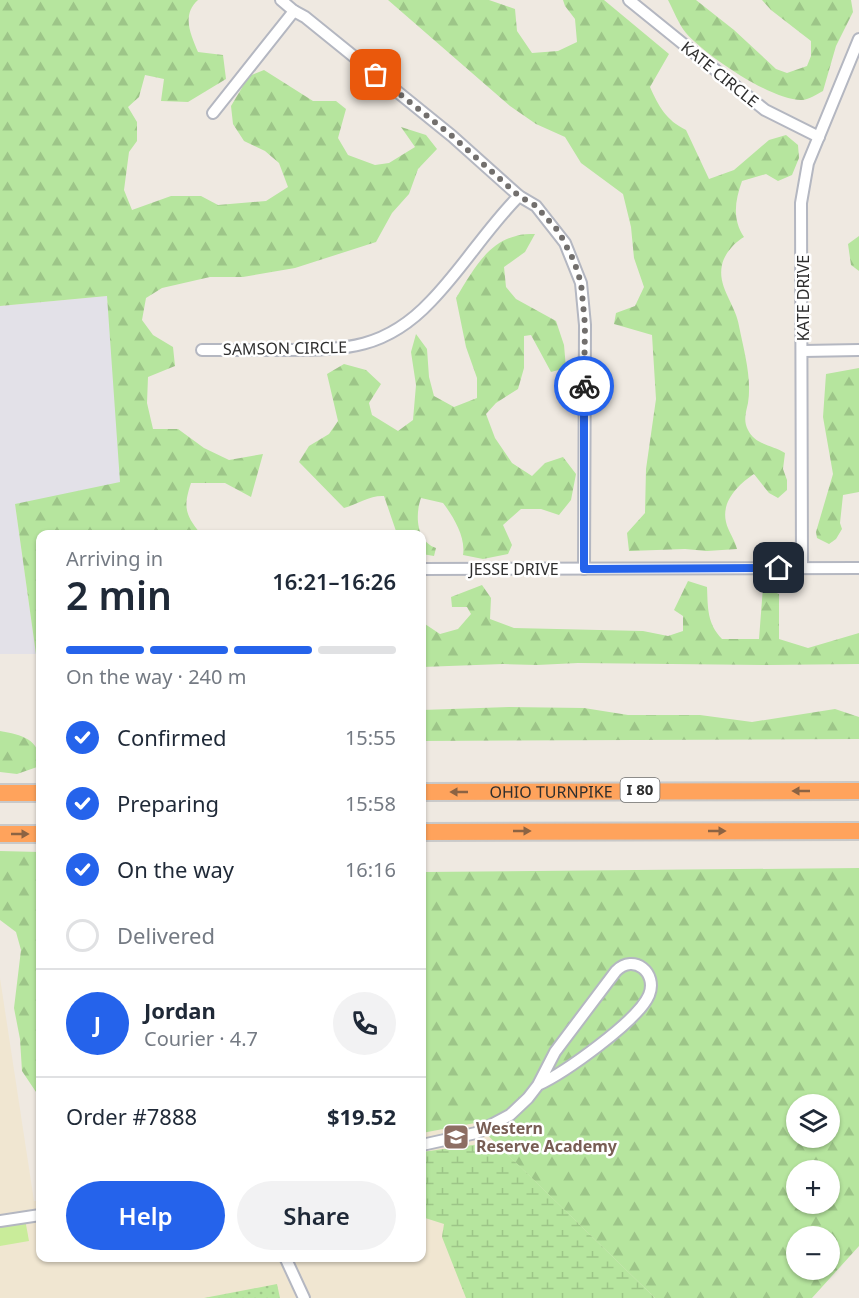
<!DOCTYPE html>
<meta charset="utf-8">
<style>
:root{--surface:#fff;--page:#f2f2f3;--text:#1f2937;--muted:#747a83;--line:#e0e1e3;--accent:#2563eb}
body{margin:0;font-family:"Noto Sans",sans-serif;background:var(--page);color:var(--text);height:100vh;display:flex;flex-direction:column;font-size:22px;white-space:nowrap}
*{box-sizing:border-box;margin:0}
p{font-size:20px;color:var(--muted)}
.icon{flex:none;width:33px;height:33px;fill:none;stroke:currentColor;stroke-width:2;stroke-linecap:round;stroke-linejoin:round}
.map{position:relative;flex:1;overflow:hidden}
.drawer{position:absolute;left:36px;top:530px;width:390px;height:732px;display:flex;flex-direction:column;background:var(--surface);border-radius:12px;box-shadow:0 2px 4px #0004}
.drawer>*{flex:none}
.buttons{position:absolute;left:786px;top:1094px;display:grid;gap:12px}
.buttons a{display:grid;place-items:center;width:54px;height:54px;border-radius:50%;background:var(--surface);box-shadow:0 2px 4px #0004;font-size:30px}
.pin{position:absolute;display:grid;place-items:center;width:51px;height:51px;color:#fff;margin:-26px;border-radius:12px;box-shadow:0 3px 9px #0006}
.courier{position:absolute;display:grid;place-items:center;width:60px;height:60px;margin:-30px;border:4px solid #2563eb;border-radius:50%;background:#fff;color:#222;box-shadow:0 2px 8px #0007}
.head em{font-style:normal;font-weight:600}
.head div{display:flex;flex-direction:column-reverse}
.head{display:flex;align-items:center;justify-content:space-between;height:102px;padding:0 30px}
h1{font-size:39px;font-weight:600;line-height:45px}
.bar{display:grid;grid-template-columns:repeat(4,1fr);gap:9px 6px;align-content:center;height:72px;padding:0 30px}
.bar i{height:8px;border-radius:4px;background:var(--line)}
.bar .selected{background:var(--accent)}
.bar p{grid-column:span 4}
.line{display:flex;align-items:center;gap:15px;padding:0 30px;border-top:2px solid var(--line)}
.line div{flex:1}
.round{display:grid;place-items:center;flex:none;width:63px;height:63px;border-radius:32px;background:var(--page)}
ol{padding:0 30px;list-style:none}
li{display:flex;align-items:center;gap:18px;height:66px}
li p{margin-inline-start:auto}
li .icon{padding:6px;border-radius:50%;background:var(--accent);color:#fff;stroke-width:4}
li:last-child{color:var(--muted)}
li i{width:33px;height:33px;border:3px solid var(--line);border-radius:50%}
.action{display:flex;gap:12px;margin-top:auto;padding:12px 30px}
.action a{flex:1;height:69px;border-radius:36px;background:var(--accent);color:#fff;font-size:24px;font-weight:600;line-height:69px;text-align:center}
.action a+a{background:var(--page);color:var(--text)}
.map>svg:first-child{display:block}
.industrial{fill:#e3e1e8}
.education{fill:#f0e6d1}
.forest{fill:url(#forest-firs);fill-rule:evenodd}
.wetland{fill:url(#wetland-marsh)}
.park{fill:url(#park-dots)}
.pitch{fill:#c9ec9a}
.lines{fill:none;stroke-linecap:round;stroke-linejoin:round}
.minor-casing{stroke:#b4b7c1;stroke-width:14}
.highway-casing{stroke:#c9c9c9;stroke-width:20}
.minor{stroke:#fff;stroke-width:10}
.highway{stroke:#ffa35c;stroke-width:16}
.oneway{fill:#8c6343}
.done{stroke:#726f6d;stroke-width:6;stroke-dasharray:0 10.8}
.route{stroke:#2563eb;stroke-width:8}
.labels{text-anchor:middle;stroke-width:5;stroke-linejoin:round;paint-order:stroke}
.shield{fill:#fff;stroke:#6d6d6d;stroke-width:1.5}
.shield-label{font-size:15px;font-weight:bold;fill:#2e2e2e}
.street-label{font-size:16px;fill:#2e2e2e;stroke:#fff}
.education-label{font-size:16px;font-weight:bold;fill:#785e54;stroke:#fff;text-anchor:start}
</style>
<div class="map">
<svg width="859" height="1298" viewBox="0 0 859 1298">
<defs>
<pattern id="forest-firs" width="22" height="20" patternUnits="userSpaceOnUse" patternTransform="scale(1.5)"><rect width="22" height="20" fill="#b6e59e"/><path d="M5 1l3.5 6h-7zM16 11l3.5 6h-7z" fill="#9dc588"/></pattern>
<pattern id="wetland-marsh" width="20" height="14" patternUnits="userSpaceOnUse" patternTransform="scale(1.5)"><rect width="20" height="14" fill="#b6e59e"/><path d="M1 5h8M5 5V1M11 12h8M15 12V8" fill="none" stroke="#9dc588"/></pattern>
<pattern id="park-dots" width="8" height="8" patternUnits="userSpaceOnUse" patternTransform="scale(1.5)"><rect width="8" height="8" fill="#b6e59e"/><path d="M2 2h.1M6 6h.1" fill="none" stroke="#9dc588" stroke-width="1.8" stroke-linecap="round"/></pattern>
</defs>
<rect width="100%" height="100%" fill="#efe9e1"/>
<path class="industrial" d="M107 296 127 501 15 504 36 654H0V306Z"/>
<path class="education" d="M0 978 34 1201H40V1257H422V1133L475 1122 655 1298H0Z"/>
<g class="forest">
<path d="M0 0H198C181 15 191 35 198 52L223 55 226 79 188 102 161 101 164 79 145 75 139 97 128 107 137 122V141L129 152 124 190 132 210 171 196H201L218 205 266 201 288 187 279 163 265 151 244 141 233 124 231 106 249 76 264 70 313 101H336L346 109 338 138 348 155 375 165 389 163 415 147 401 127 426 135 437 149 418 169 409 194 392 213 376 242 295 268 243 277H210L162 288 146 298 142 320 153 335 173 347 175 366 148 377 147 403 153 429H178L204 448 229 460 263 454 251 497 225 483H191C183 507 185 515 201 534H40V654H36L15 504 120 482 107 296 0 306Z"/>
<path d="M388 0H489L515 9 517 31 532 53 558 51 577 42 575 19 565 6 563 0H604L669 54 650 87C659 107 666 120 686 130L709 179 734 170 769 140 786 135 798 145 799 158 792 175 778 181 766 174 742 181C735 201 732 219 744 237 735 242 724 254 722 265 717 287 736 305 739 326 744 351 752 378 748 403 746 412 743 421 748 430 755 445 773 445 785 453L783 469 787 480V490L778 498 769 493 754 474C739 484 721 501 726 522 728 531 735 540 737 549L707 551 685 549 629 551 627 533 645 513 646 469 656 399 652 335 614 324 616 313 635 306 644 287 634 258 631 227 623 194 581 163 565 137 536 124 510 106Z"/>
<path d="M668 0H696L734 30 776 69 787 73 807 66 811 56V41L771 10 762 0H851L853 12 836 46 823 91C817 94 808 100 802 100 772 101 705 55 686 33 678 23 674 11 668 0Z"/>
<path d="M535 234 525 252 504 267 506 287 516 299 556 321 564 345 566 368 551 372 531 335 524 336V368L518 389 496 403 486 414 495 438 512 463 532 476 545 463 563 457 576 474 571 500 559 515 541 509H521L503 525 512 545 508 554 483 559 463 555C466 537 453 516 443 503L421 498C415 515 416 541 436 548L434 556 422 554V534H397L384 496C371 495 358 504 344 508L299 462 309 446 329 434 338 421 327 374 344 364 366 370 381 384 369 403 372 415 398 431 413 420 416 385 411 352 416 334 427 349 429 377 434 396 454 407 477 398V378L466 347 456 298C471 274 486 243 516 236 522 234 529 234 535 234Z"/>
<path d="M859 236V271L851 265 848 244Z"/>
<path d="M859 368V492L843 495 840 523 842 529 836 539 829 544 817 538 816 532 833 474 823 417 826 374Z"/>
<path d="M688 581 707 587C708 609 707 623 722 639H759L763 587 779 594V639L808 648 859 633V664L770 665 578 663 537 665 503 664 422 667V622L440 634 458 629 471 614 467 607H452L451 597 482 585 491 598 490 619 514 628 643 631 668 636 683 631V616L674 610Z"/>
<path d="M509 707 584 708 628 715H700L752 722 835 709 859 717V739L422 741V710Z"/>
<path d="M0 731C22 735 41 739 40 766L17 774 0 772Z"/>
<path d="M0 851 40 852V1098L22 1071 20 1039 14 1008 21 950 16 932 0 920Z"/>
<path d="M859 868V1246L812 1298H655L475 1123 422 1133V872ZM796 1104H830V1137H796ZM796 1170H830V1203H796ZM796 1236H830V1269H796Z"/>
</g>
<path class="wetland" d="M495 1142 655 1298H466L442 1237 444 1224 422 1217V1152Z"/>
<path class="park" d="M277 1284 280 1298H204Z"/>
<path class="pitch" d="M25 1219 29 1241 0 1246V1223Z"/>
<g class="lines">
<defs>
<g id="minor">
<path d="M281 0 294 11 305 17 452 136 519 196 536 206 565 243 581 283 585 325 584 569"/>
<path d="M629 0 765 110 819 137"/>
<path d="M213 113 294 11"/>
<path d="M202 350C230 350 257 350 285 350 346 350 386 349 431 301 463 268 487 228 519 196"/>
<path d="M803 351 859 350"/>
<path d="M802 568 801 203 808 163 859 39"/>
<path d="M422 569 859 568"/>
<path d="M422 1145 476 1133 510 1115 528 1098 538 1085 555 1052 616 971C634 953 658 973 649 995 638 1021 564 1073 538 1085"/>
<path d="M0 1221 40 1215"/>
<path d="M285 1257 304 1298"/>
</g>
<g id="highway">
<path id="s1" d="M422 792 859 791"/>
<path d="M0 793H40"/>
<path d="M422 832 859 831"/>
<path d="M0 834H40"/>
</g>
</defs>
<use href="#minor" class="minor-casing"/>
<use href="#highway" class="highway-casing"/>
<use href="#minor" class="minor"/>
<use href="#highway" class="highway"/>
</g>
<defs><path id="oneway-solid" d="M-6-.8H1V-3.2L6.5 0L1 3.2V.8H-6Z" transform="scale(1.5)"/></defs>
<g class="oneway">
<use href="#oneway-solid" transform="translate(801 791) rotate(-180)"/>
<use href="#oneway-solid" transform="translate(459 792) rotate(180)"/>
<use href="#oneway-solid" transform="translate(522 831)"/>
<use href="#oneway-solid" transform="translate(717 831)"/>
<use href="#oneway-solid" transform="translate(20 834)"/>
</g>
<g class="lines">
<path class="done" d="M376 75 452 136 519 196 536 206 559 232 574 261 581 283 585 325 584 386"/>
<path class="route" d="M584 386V569L779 568"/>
</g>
<defs>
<symbol id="university-square" viewBox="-11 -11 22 22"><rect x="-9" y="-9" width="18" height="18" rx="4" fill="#8d6e63" stroke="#fff"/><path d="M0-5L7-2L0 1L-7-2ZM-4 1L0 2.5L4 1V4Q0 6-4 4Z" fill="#fff"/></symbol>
</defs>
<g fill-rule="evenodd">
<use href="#university-square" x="441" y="1122" width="30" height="30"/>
</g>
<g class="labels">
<rect class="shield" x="620.5" y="778" width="39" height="24" rx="4.5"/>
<g class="shield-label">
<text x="640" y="795">I 80</text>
</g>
<g class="street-label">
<text transform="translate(720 74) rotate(39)" y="6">KATE CIRCLE</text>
<text transform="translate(803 298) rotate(-90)" y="6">KATE DRIVE</text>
<text transform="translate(285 348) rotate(-1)" y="6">SAMSON CIRCLE</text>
<text x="514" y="575">JESSE DRIVE</text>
<text dy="6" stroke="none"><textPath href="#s1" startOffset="129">OHIO TURNPIKE</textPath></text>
</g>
<g class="education-label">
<text x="476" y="1134">Western<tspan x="476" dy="18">Reserve Academy</tspan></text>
</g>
</g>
</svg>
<div class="buttons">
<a><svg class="icon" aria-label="layers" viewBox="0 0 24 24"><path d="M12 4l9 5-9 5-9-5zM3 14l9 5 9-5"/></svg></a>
<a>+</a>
<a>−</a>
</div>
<div class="pin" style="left:376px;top:75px;background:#ea580c"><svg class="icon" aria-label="bag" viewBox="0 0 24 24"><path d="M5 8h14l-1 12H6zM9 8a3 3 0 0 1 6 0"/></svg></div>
<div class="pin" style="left:779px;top:568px;background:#1f2937"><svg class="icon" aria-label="home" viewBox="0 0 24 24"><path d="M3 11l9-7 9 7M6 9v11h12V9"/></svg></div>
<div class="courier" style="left:584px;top:386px"><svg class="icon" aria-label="bike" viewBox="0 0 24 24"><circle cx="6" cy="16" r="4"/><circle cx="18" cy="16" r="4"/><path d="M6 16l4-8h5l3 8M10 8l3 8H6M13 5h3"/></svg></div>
<section class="drawer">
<div class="head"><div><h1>2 min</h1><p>Arriving in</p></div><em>16:21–16:26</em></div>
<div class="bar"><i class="selected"></i><i class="selected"></i><i class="selected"></i><i></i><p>On the way · 240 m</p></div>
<ol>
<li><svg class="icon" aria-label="check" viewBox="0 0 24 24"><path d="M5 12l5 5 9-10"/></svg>Confirmed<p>15:55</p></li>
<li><svg class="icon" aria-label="check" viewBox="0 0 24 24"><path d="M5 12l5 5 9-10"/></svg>Preparing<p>15:58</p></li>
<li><svg class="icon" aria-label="check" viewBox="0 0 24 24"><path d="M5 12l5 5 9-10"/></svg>On the way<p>16:16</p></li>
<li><i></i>Delivered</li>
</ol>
<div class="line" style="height:108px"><b class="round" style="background:var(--accent);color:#fff">J</b><div><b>Jordan</b><p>Courier · 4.7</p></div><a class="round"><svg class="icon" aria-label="phone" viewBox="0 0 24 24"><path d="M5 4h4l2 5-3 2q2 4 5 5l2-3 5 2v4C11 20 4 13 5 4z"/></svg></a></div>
<div class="line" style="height:78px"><div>Order #7888</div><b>$19.52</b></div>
<div class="action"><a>Help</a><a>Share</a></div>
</section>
</div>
